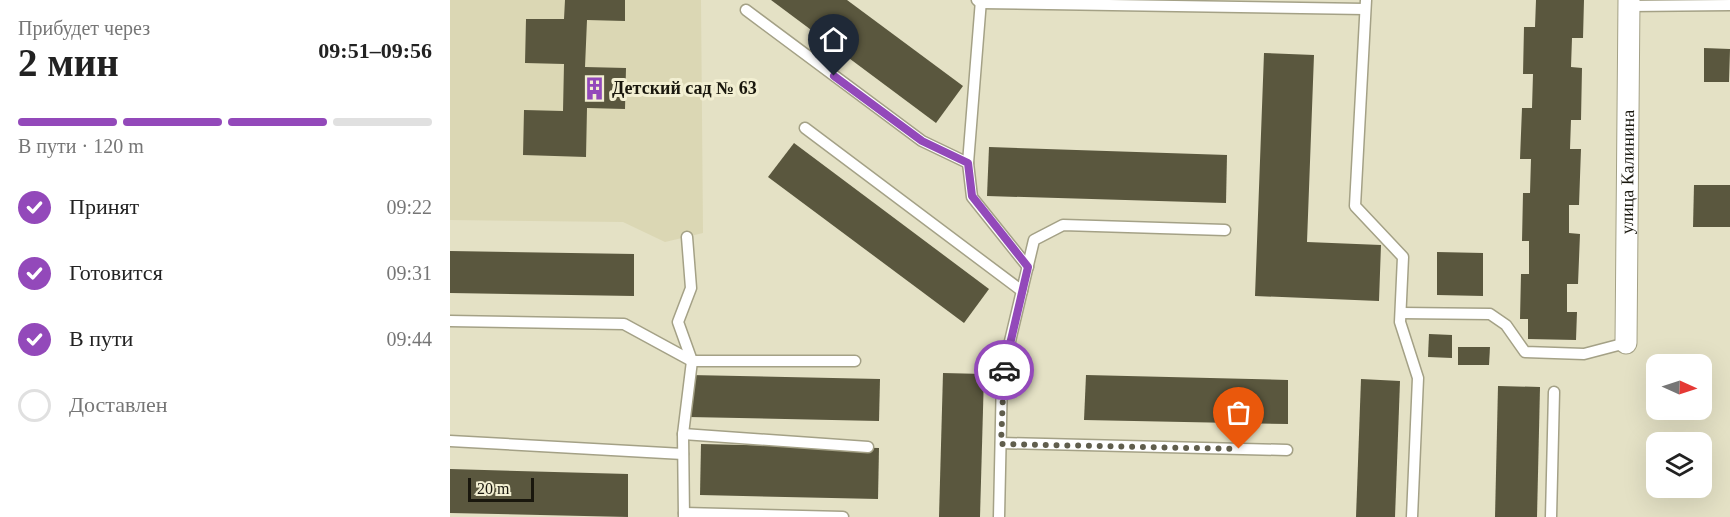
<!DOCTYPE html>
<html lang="ru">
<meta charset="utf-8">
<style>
:root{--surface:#fff;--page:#f2f2f2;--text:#222;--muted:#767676;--line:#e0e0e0;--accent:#9349ba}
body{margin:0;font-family:Georgia,serif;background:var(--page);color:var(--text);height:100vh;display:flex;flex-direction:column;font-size:22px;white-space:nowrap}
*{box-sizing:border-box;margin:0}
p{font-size:20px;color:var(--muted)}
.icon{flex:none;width:33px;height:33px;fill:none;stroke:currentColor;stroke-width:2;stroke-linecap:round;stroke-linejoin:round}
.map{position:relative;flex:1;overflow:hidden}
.details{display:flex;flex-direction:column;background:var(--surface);width:450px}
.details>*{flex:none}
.needle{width:39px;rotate:93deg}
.fabs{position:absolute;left:1196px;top:354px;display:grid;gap:12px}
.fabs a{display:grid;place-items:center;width:66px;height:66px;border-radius:12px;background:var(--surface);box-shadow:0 6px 24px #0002;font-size:30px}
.scale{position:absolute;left:18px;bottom:15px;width:66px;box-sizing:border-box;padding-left:6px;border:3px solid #19170d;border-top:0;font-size:16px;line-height:21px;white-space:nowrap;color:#19170d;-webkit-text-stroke:4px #f2efd2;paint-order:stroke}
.pin{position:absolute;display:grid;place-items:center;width:51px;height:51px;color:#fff;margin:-62px -26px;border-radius:50% 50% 50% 0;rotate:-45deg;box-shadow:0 0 6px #0007}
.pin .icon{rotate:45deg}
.courier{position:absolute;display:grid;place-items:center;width:60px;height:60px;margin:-30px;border:4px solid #9349ba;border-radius:50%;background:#fff;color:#222;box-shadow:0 2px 8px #0007}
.headline em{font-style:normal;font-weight:700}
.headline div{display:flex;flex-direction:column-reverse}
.headline{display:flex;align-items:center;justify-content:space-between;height:102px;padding:0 18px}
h1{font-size:39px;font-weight:700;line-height:45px}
.bar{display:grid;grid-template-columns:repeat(4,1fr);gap:9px 6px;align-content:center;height:72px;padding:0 18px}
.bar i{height:8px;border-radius:4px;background:var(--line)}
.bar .active{background:var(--accent)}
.bar p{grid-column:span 4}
ol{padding:0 18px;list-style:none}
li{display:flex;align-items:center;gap:18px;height:66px}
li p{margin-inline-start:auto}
li .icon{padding:6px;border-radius:50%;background:var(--accent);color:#fff;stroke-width:4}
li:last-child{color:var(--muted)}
li i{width:33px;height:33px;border:3px solid var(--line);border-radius:50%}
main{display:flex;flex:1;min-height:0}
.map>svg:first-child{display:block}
.built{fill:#dbd7b4}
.building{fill:#5a573e}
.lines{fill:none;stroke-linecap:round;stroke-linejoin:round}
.lane-casing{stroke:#a4a186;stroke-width:13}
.street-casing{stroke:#a4a186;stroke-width:23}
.lane{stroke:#fff;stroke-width:10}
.street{stroke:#fff;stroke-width:21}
.done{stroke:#605e4d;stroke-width:6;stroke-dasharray:0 10.8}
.route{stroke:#9349ba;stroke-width:8}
.labels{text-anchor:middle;stroke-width:6;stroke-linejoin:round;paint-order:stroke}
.poi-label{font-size:18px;font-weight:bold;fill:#19170d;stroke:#f2efd2;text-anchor:start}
.street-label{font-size:18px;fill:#19170d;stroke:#f2efd2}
</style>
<main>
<section class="details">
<div class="headline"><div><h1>2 мин</h1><p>Прибудет через</p></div><em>09:51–09:56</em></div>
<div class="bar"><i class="active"></i><i class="active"></i><i class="active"></i><i></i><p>В пути · 120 m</p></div>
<ol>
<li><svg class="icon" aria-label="check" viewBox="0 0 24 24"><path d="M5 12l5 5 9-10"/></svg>Принят<p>09:22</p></li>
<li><svg class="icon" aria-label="check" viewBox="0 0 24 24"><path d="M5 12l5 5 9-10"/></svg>Готовится<p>09:31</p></li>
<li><svg class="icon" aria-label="check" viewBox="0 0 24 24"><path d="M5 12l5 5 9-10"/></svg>В пути<p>09:44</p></li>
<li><i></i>Доставлен</li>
</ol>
</section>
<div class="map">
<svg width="1280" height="517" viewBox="0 0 1280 517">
<rect width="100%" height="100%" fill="#e4e1c5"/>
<path class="built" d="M0 0H251L253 233 215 242 173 222 0 220Z"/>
<g class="building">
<path d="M115 0H175V21L137 20 135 67 176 68 175 109 137 108 136 157 73 155 74 110 113 111 114 64 75 63 76 19H114Z"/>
<path d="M321 0H397L513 86 486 123Z"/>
<path d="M1086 0H1134L1133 38H1122L1121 67 1132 68 1131 120H1121L1120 149H1131L1129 205H1119V233L1130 234 1128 284H1117V312H1127L1126 340 1078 339V319H1070L1071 274H1079V241H1072L1073 193H1080L1081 159H1070L1072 108H1082L1083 74H1073L1074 27H1085Z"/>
<path d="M1254 48 1280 49 1279 82H1254Z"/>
<path d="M814 53 864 55 857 242 931 245 929 301 805 296Z"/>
<path d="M344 143 539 289 514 323 318 177Z"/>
<path d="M539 147 777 155 776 203 537 196Z"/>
<path d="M1244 185H1280V227H1243Z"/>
<path d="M0 251 184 254V296L0 293Z"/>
<path d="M987 252 1033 253V296L987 295Z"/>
<path d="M979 334 1002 335V358L978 357Z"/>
<path d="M1008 347H1040L1039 365H1008Z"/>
<path d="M493 373 534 374 530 517H489Z"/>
<path d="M240 375 430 379 429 421 239 417Z"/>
<path d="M636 375 838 380V424L634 420Z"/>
<path d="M911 379 950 381 945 517H906Z"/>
<path d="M1048 386 1090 387 1087 517H1045Z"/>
<path d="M251 444 429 448 428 499 250 495Z"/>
<path d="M0 469 178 474V517L0 513Z"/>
</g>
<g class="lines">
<defs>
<g id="lane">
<path d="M527 0 531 3 915 9"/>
<path d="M531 0 518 163 522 197 578 267"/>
<path d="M916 0 905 206 953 257 950 322 968 378 962 517"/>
<path d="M1179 6 1280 5"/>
<path d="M296 10 472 141 518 163"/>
<path d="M355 128 572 291"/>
<path d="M237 237 241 288 228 322 242 361"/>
<path d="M951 313 1040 314 1056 325 1075 352 1134 354 1176 343"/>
<path d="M0 321 174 324 242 361"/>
<path d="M233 434 418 447"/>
<path d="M0 441 233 454"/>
<path d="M551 443 837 450"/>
<path d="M234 513 393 517"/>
<path d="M234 517 233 434 242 361H405"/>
<path d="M549 517 552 375 584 240 613 225 775 230"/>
<path d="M1101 517 1104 392"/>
</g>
<g id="street">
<path id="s1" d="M1176 343 1179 0"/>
</g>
</defs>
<use href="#lane" class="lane-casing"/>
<use href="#street" class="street-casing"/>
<use href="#lane" class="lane"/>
<use href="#street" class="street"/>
</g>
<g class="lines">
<path class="done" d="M554 370 551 444 789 449"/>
<path class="route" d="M384 76 472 141 518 163 522 196 578 267 554 370"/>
</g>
<defs>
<symbol id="building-bare" viewBox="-9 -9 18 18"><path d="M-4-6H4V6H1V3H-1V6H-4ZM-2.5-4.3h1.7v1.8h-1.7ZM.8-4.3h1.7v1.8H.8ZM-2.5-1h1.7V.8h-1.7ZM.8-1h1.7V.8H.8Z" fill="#9349ba" stroke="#f2efd2" stroke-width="2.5" paint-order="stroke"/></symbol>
</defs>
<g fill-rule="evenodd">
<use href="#building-bare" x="128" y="72" width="33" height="33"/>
</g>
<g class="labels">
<g class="poi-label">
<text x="162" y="94">Детский сад № 63</text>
</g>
<g class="street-label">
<text dy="6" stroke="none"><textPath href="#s1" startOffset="171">улица Калинина</textPath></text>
</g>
</g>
</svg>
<div class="fabs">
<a><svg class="needle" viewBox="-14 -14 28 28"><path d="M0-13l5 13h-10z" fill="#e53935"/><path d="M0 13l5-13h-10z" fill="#767676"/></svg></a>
<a><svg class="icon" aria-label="layers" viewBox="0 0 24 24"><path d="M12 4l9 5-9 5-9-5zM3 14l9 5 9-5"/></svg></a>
</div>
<div class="scale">20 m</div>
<div class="pin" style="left:789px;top:449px;background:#ea580c"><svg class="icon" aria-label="bag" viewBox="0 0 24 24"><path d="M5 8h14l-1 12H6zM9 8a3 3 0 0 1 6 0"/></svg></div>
<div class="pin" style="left:384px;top:76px;background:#1f2937"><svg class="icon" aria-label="home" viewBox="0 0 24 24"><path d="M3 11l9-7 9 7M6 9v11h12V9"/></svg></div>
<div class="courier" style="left:554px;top:370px"><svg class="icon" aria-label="car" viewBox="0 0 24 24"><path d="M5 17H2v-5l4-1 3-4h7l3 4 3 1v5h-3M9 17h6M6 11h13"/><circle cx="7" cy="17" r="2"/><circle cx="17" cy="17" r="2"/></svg></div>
</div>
</main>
